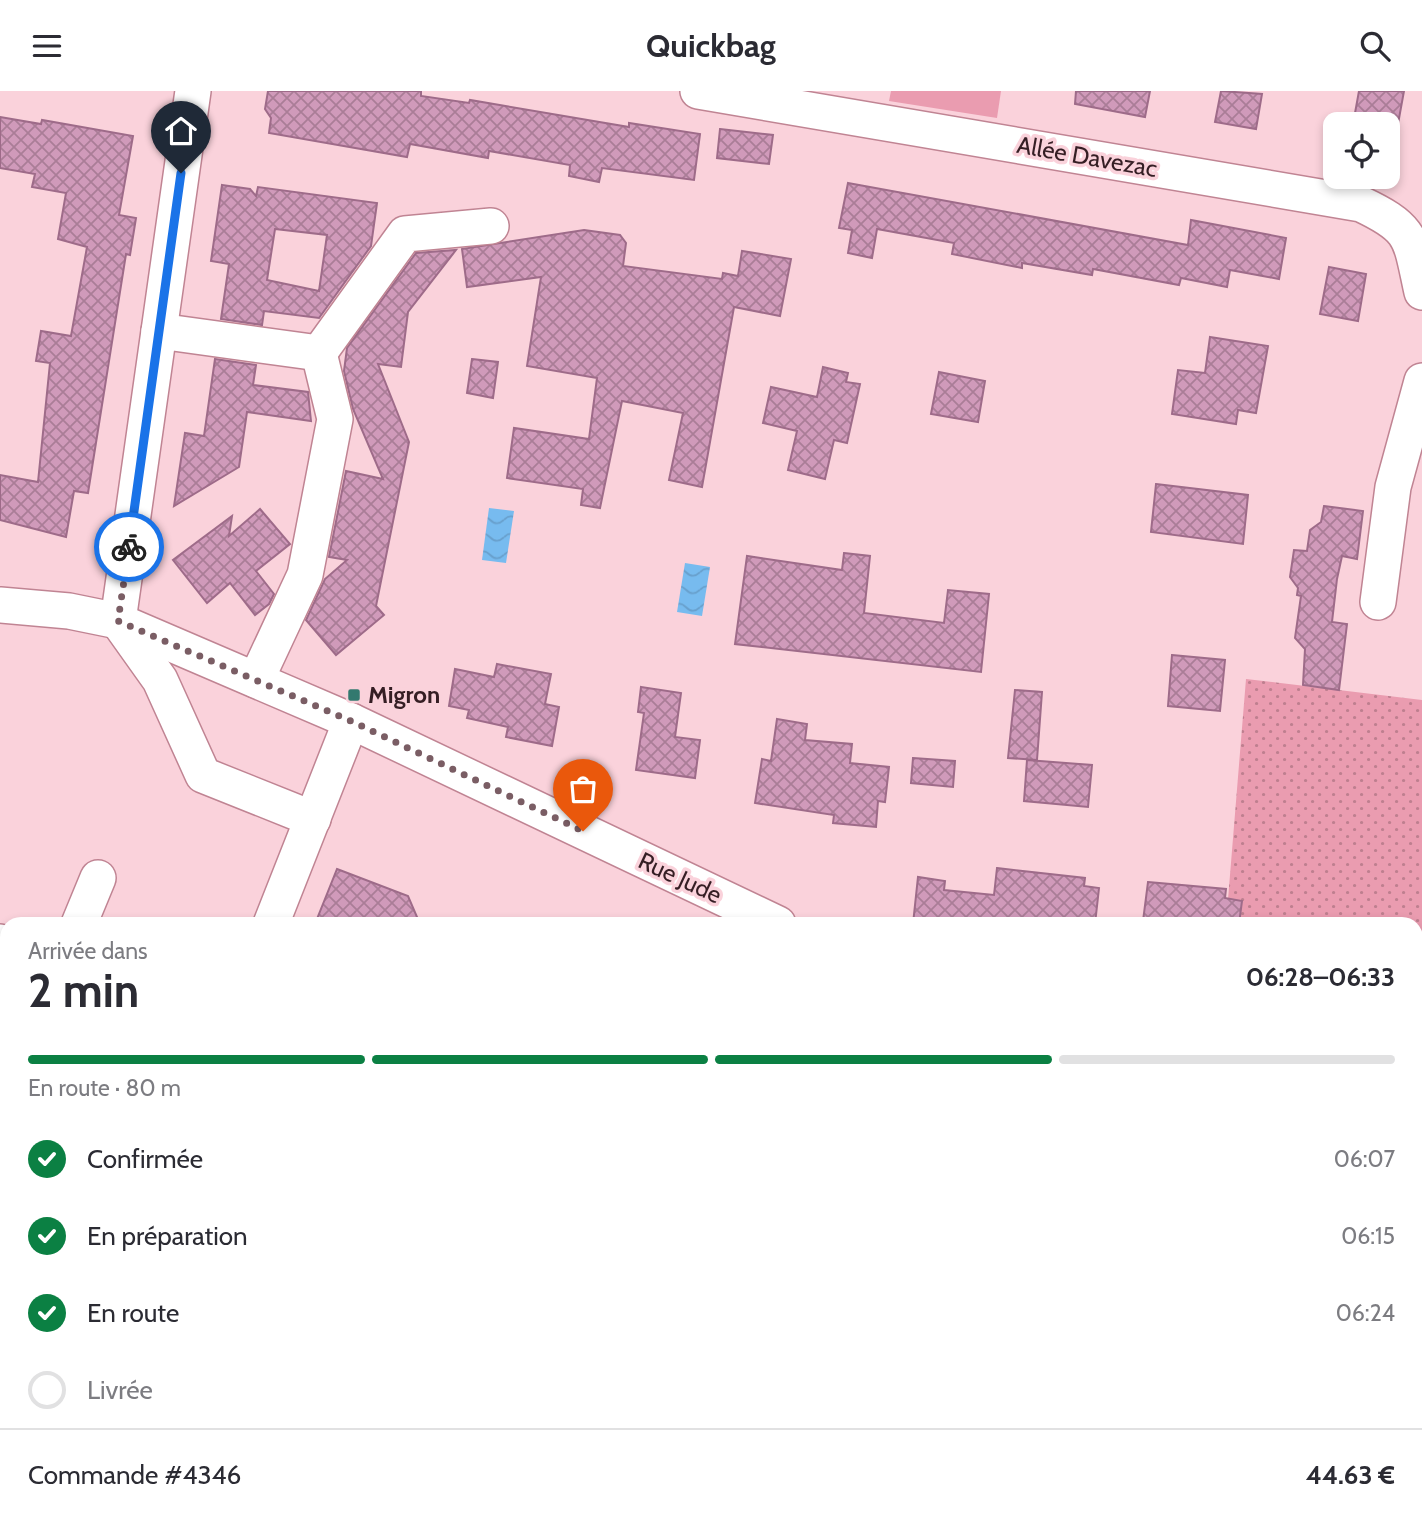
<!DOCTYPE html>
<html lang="fr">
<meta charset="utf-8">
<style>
:root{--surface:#fff;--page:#f7f7f7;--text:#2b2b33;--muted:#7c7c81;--line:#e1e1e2;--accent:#0b8043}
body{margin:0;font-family:Cabin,sans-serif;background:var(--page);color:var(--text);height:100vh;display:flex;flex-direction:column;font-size:26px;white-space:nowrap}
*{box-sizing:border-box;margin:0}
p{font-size:23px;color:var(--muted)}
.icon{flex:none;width:38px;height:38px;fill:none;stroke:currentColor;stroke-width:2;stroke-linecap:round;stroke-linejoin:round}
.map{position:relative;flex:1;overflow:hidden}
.sheet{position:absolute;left:0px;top:826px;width:1423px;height:618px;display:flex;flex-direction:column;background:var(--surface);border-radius:21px 21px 0 0;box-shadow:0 4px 10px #0003}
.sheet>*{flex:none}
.controls{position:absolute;left:1323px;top:21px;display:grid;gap:14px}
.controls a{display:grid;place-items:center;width:77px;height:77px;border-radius:14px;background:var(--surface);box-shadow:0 4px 10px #0003;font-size:35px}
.pin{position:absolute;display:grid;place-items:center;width:60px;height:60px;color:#fff;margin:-72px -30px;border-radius:50% 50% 50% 0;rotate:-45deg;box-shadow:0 0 7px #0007}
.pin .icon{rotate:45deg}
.courier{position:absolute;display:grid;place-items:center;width:70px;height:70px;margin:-35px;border:5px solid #1a73e8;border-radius:50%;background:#fff;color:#222;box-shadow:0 2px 9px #0007}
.summary em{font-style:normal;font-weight:700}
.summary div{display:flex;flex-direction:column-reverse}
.summary{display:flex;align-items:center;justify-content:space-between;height:119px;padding:0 28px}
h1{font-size:46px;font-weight:700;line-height:52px}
.bar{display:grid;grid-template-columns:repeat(4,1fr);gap:10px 7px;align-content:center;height:84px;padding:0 28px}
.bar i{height:9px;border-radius:5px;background:var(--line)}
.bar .active{background:var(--accent)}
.bar p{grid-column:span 4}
.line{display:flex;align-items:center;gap:18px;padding:0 28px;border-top:2px solid var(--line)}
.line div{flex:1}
ol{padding:0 28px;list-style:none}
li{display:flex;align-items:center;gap:21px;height:77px}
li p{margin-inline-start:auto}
li .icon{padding:7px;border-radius:50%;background:var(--accent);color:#fff;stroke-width:4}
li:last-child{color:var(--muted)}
li i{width:38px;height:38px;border:4px solid var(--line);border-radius:50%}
header{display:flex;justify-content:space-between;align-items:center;height:91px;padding:0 28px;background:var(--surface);font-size:32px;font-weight:700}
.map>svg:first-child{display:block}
.grass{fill:#ea9cb0}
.garden{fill:url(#garden-dots)}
.water{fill:url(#water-waves)}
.building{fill:url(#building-cross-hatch);stroke:#9e6b89;stroke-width:2;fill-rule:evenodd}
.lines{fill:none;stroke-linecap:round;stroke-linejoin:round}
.minor-casing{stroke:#c08493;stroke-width:38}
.path{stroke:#a2828a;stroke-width:4.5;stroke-dasharray:3.5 5;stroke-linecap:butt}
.minor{stroke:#fff;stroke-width:35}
.done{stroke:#7a5d64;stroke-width:7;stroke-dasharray:0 12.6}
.route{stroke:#1a73e8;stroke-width:9}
.poi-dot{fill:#33796f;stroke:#fad2db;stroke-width:2.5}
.labels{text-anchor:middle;stroke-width:7;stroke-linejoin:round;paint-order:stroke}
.street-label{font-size:24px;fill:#351e24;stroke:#fad2db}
.poi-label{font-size:24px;font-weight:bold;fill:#351e24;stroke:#fad2db;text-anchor:start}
</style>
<header><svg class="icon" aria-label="menu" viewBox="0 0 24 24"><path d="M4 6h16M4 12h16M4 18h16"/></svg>Quickbag<svg class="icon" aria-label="search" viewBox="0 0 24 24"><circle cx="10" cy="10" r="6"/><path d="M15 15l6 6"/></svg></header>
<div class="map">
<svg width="1422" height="1443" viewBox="0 0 1422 1443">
<defs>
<pattern id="garden-dots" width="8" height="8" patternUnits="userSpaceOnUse" patternTransform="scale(1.75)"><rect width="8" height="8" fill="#ea9cb0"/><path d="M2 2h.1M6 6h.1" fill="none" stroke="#be7f8f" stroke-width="1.8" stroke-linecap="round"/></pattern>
<pattern id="water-waves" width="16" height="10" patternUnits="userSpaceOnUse" patternTransform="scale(1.75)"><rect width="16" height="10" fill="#77bbef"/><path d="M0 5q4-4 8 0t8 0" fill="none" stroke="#68a0cd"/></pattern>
<pattern id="building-cross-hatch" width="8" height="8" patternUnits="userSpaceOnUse" patternTransform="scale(1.75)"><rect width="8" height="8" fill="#d09aba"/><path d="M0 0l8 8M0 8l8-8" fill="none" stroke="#aa7d97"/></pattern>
</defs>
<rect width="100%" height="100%" fill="#fad2db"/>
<path class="grass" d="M891 0H1001L997 27 889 10Z"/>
<path class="garden" d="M1246 588 1422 609V929L1416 928V833H1226Z"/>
<g class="water">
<path d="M489 417 514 420 506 472 482 469Z"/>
<path d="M685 472 710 476 702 525 677 521Z"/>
</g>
<g class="building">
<path d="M268 0H421V5L469 12 470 9 629 36V32L700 43 694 89 602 77 599 91 569 85 570 74 489 60 488 67 410 53 407 66 269 42 271 27 265 18Z"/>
<path d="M1076 0H1150L1145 26 1075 13Z"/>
<path d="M1221 0 1262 3 1256 38 1215 31Z"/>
<path d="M1359 0H1404L1398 33H1353Z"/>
<path d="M0 26 41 33 42 29 133 45 119 124 136 127 130 164 126 163 88 402 74 400 66 446 0 429V384L38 391 50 272 36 270 41 240 71 245 87 156 58 148 66 102 32 96 35 83 0 77Z"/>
<path d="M720 38 773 44 769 73 717 67Z"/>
<path d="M848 92 1188 154 1191 129 1286 147 1279 188 1230 179 1227 196 1181 187 1179 194 1093 178 1092 184 1022 172V177L952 163 954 152 877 138 872 167 848 162 852 139 839 137Z"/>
<path d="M222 94 250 98 256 105 258 96 377 112 371 155 319 227 264 220 262 234 221 228 229 173 211 170ZM275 138 327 144 319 200 267 189Z"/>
<path d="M584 139 620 144 626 152 623 175 722 188 723 182 738 185 742 160 791 168 780 225 734 216 702 396 669 389 683 322 622 310 600 417 581 414 583 398 507 387 514 337 589 348 597 287 527 275 541 186 467 196 462 158Z"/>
<path d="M456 159 408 221 401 276 378 273 409 351 376 515 384 524 336 564 306 529 325 488 347 469 329 466 346 380 383 388 353 318 344 280 347 257 416 162Z"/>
<path d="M1329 176 1366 183 1358 230 1320 223Z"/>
<path d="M1210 246 1268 255 1256 322 1238 319 1236 333 1172 323 1178 279 1205 282Z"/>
<path d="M215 268 256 274 253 294 308 301 311 330 247 321 239 376 174 415 185 342 204 345Z"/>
<path d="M472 268 498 271 493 307 467 302Z"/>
<path d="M823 276 848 282 846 291 860 293 847 352 834 349 825 388 788 379 797 340 763 332 771 296 817 306Z"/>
<path d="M939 281 985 290 978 331 931 323Z"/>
<path d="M1156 393 1248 404 1243 453 1151 441Z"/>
<path d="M1324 415 1363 420 1357 468 1342 465 1337 488 1332 531 1347 533 1339 599 1303 594 1305 558 1295 547 1301 505 1297 504 1298 497 1290 486 1294 459 1307 460 1310 439 1321 431Z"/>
<path d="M260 418 290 453 256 480 274 503 269 513 255 524 230 492 207 512 173 469 232 425 229 445Z"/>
<path d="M844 462 870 465 864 522 944 532 948 499 989 503 981 581 735 553 747 465 842 479Z"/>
<path d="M1172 564 1225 569 1220 620 1168 615Z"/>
<path d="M497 573 551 583 545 613 559 616 552 655 506 646 508 636 467 627 469 619 449 615 455 578 494 586Z"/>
<path d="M641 596 681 602 675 646 700 649 695 687 636 679 644 622 638 621Z"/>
<path d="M1015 599 1042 601 1037 669 1008 667Z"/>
<path d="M777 628 807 633 805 649 852 653 850 672 889 676 885 711 878 710 876 736 833 732 834 724 755 712 762 668 771 670Z"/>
<path d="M913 667 955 670 953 696 911 692Z"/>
<path d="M1027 669 1092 674 1088 716 1024 710Z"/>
<path d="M997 777 1085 787 1084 795 1099 797 1095 833H913L918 786 945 790 944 799 994 804Z"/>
<path d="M337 778 408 805 420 833H315Z"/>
<path d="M1148 791 1226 798 1225 807 1242 810 1239 833 1143 830Z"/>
</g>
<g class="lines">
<defs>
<g id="minor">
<path d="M193 0 118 530 160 589 203 684 313 728"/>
<path d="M698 0 1361 113C1414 138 1410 147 1422 201"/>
<path d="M159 240 319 262 405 143 491 135"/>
<path d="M1378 511 1393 396 1422 290"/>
<path d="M0 514 69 520 118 530 351 630 778 833"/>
<path d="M256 589 305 484 335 328 319 262"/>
<path d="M79 833 98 787"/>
<path d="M271 833 351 630"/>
<path d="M0 851 7 853"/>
<path d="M1416 958 1422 959"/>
<path d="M0 1101H7"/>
<path d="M1416 1252 1422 1218"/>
<path d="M1070 1437V1440L1096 1443"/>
<path d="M498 1438 526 1443"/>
<path d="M2 1443 3 1417"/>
<path d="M189 1443V1437"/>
<path d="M778 1443V1437"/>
<path d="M1202 1443 1206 1437"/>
<path d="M1379 1443 1381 1437"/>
</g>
</defs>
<use href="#minor" class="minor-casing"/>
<path class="path" d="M0 1348 3 1349V1384"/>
<use href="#minor" class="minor"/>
</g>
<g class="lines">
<path class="done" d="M129 456 118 530 351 630 583 740"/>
<path class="route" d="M129 456 181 82"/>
</g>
<rect class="poi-dot" x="347" y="597" width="14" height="14" rx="3.5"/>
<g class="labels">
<g class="street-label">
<text transform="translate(1087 66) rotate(10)" y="8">Allée Davezac</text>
<text transform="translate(680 787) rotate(25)" y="8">Rue Jude</text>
</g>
<g class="poi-label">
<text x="368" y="612">Migron</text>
</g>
</g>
</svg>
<div class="controls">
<a><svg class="icon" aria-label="locate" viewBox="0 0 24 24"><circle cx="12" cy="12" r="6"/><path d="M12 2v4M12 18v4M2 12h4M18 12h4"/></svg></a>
</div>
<div class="pin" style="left:583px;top:740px;background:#ea580c"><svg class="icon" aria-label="bag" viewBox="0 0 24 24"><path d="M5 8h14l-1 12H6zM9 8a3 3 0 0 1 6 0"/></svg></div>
<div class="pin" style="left:181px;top:82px;background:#1f2937"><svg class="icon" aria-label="home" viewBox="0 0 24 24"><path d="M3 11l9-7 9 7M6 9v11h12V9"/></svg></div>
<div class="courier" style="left:129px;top:456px"><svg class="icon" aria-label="bike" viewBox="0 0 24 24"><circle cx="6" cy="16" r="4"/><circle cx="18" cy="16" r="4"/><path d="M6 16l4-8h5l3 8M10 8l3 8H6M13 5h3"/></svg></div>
<section class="sheet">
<div class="summary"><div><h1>2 min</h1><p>Arrivée dans</p></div><em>06:28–06:33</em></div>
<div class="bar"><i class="active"></i><i class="active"></i><i class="active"></i><i></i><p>En route · 80 m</p></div>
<ol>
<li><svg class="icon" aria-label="check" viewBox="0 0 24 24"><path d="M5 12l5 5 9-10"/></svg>Confirmée<p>06:07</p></li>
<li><svg class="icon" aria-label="check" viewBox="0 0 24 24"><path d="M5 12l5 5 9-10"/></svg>En préparation<p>06:15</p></li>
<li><svg class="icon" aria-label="check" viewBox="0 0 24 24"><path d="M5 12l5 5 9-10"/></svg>En route<p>06:24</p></li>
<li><i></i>Livrée</li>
</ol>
<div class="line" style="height:91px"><div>Commande #4346</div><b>44.63 €</b></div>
</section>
</div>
